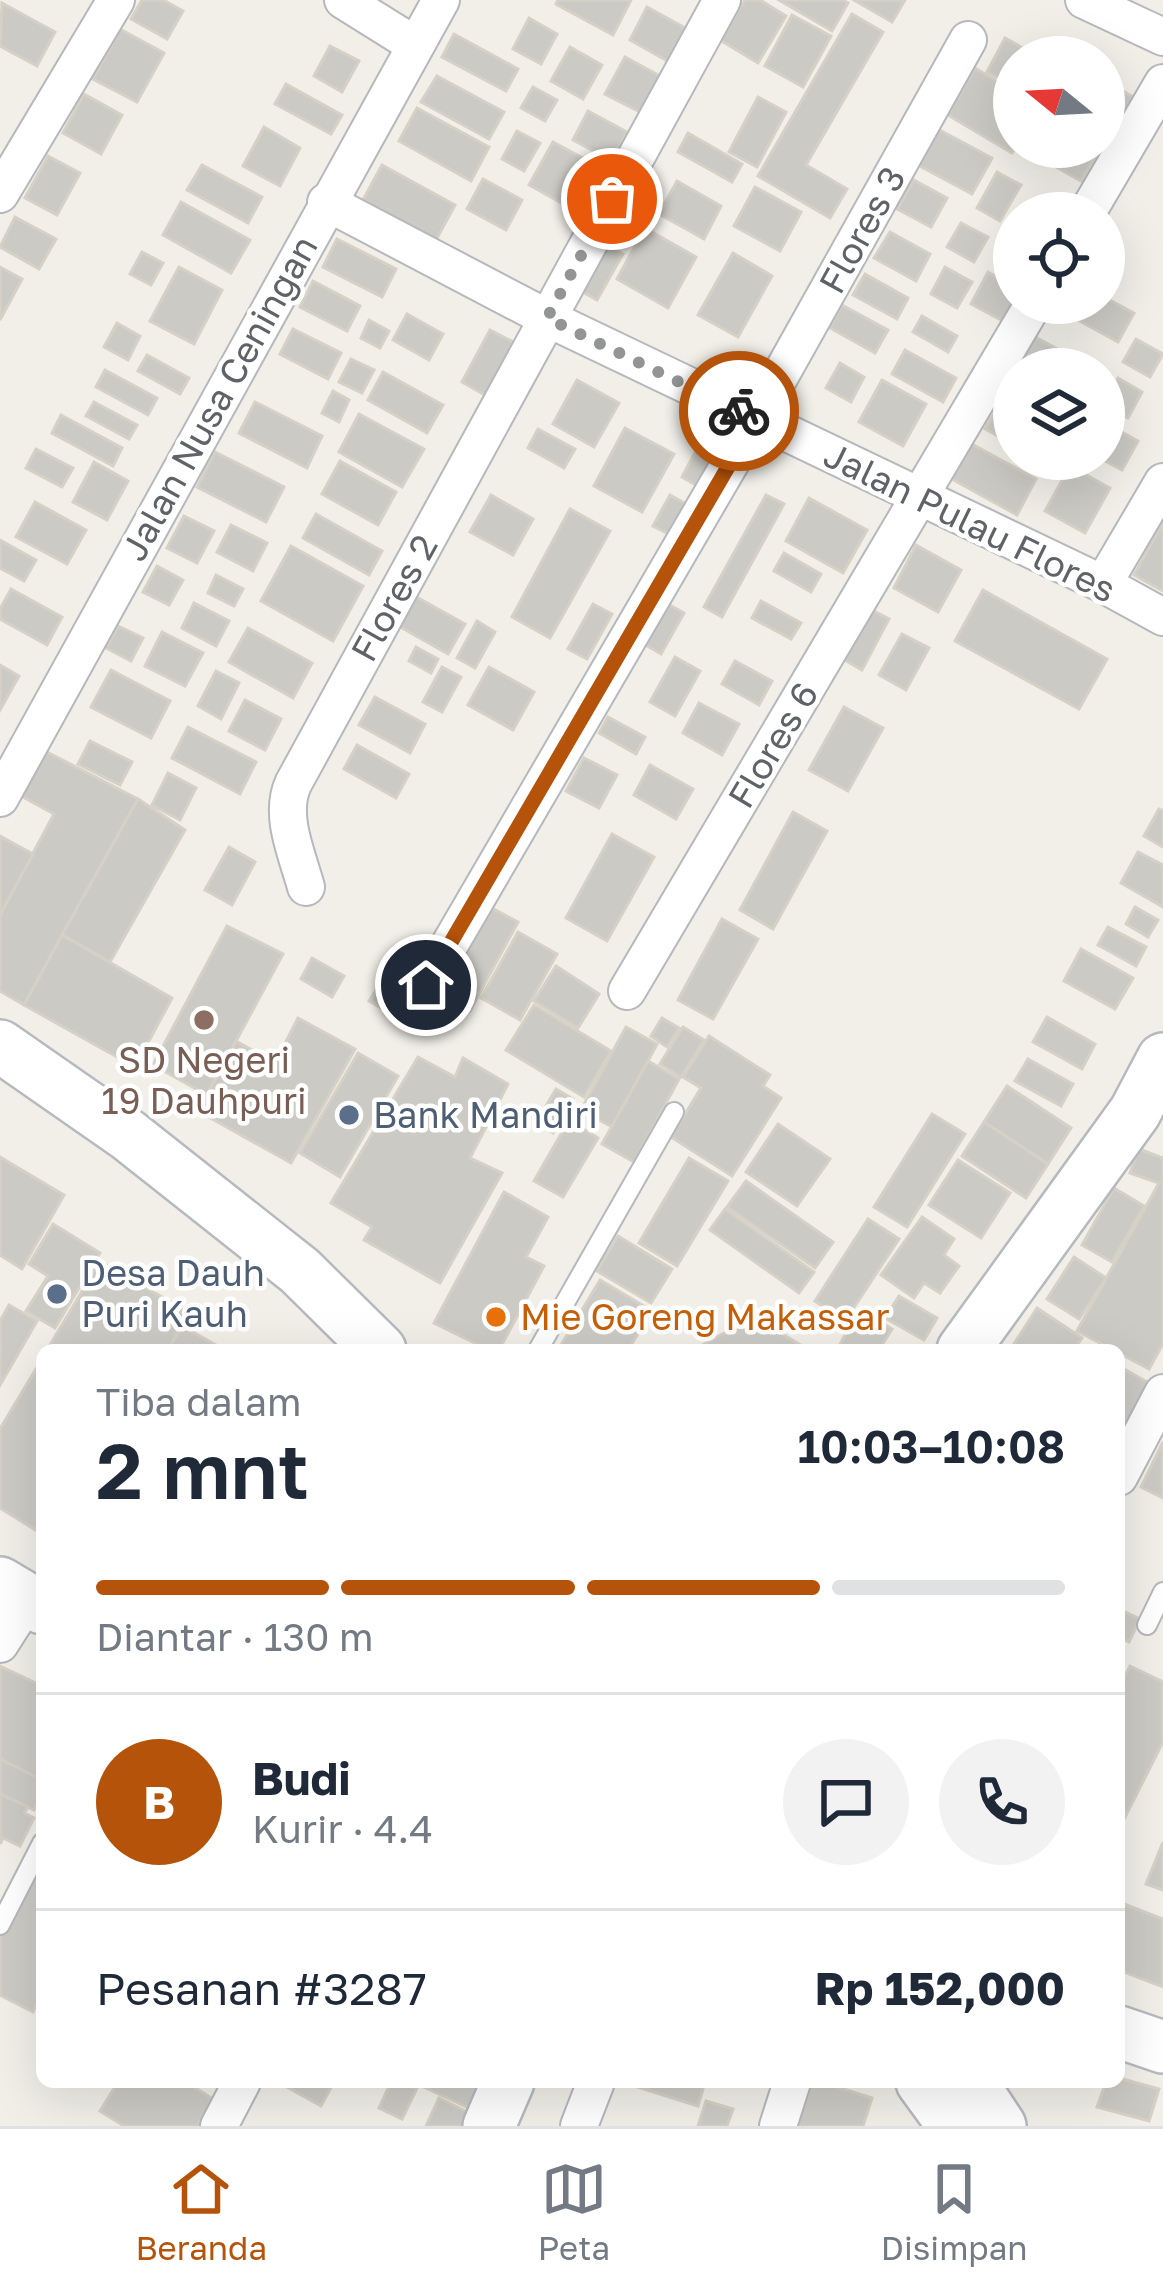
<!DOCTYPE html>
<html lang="id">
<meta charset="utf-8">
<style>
:root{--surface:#fff;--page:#f2f2f3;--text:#1f2937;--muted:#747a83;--line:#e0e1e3;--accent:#b45309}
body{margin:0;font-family:"Golos Text",sans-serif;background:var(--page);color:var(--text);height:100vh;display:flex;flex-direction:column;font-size:45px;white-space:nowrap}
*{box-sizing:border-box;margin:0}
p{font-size:39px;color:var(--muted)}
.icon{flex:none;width:66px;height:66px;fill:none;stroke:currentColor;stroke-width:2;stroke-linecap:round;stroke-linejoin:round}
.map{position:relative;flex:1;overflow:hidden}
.details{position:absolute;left:36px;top:1344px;width:1089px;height:744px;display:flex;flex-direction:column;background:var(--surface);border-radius:18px;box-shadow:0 12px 48px #0002}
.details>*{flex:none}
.needle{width:78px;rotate:288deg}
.buttons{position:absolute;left:993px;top:36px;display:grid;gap:24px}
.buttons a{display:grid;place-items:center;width:132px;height:132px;border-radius:50%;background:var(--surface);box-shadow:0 12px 48px #0002;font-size:60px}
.pin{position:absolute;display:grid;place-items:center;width:102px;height:102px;color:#fff;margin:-51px;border:6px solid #fff;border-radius:50%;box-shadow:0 3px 12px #0007}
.courier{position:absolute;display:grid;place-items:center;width:120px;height:120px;margin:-60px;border:9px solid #b45309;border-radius:50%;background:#fff;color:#222;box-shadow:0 3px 15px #0007}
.headline em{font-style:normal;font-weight:600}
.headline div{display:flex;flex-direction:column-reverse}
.headline{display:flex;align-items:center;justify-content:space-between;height:204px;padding:0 60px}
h1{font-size:78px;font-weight:600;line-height:90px}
.bar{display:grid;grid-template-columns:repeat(4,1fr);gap:18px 12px;align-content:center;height:144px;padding:0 60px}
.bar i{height:15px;border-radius:9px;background:var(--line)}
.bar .current{background:var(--accent)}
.bar p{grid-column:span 4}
.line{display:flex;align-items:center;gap:30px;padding:0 60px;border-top:3px solid var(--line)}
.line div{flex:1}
.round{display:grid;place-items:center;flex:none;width:126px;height:126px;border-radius:63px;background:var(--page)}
.dock{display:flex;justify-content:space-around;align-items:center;height:168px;border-top:3px solid var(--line);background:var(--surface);font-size:33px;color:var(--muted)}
.dock a{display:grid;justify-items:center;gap:6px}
.dock .current{color:var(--accent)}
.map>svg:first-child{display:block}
.building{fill:#cccac5;stroke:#d6d1c6;stroke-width:3}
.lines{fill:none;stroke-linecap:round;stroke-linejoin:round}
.lane-casing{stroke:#b5b8bc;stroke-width:22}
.street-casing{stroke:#b5b8bc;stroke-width:40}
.secondary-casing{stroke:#b6babf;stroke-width:56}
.lane{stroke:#fff;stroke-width:18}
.street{stroke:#fff;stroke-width:36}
.secondary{stroke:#fff;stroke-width:51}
.done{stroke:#929495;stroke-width:12;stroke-dasharray:0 21.6}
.route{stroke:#b45309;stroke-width:15}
.education-dot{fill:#8d6e63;stroke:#fff;stroke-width:4.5}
.service-dot{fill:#5c6f8a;stroke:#fff;stroke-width:4.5}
.food-dot{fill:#e8710a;stroke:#fff;stroke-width:4.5}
.labels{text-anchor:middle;stroke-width:9;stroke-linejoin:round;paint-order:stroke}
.street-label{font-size:36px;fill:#5f6368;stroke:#fff}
.education-label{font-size:36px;fill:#785e54;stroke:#fff}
.service-label{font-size:36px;fill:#4e5e75;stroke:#fff;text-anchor:start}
.food-label{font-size:36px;fill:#c56008;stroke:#fff;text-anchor:start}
</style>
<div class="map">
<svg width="1163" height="2126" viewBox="0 0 1163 2126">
<rect width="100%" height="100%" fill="#f1efe8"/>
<g class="building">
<path d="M142 0H163L183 11 167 39 131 19Z"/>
<path d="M558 0H631L613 35 556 4Z"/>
<path d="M745 0H760L786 16 758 63 720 40Z"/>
<path d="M779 0H842L848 3 832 31Z"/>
<path d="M854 0H905L892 22Z"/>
<path d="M2 3 55 32 37 66 0 46Z"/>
<path d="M647 7 689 30 671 63 630 40Z"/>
<path d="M852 14 883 32 806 165 847 189 830 218 758 176Z"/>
<path d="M792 15 831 36 803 87 765 66Z"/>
<path d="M529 18 557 34 541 64 513 49Z"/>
<path d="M120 29 164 53 137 102 93 79Z"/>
<path d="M454 34 518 69 506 91 442 57Z"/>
<path d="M1005 38 1039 57H1014V87L987 72Z"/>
<path d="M330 46 359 61 342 92 314 76Z"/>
<path d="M570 47 602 65 583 99 551 81Z"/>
<path d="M625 57 662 77 642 113 605 94Z"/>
<path d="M975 68 1014 92 1016 147 1012 153 948 115Z"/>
<path d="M437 76 504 112 489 139 421 102Z"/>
<path d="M1104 80 1135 98 1111 140 1104 136Z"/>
<path d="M286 84 342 115 331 134 275 104Z"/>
<path d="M533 87 557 100 545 121 521 108Z"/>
<path d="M84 94 122 115 101 154 63 133Z"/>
<path d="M758 97 786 112 757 167 729 152Z"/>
<path d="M417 108 489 147 471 181 399 141Z"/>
<path d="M588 111 627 132 612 161 573 140Z"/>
<path d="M264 127 300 148 280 186 243 166Z"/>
<path d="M934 127 992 158 972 194 914 163Z"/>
<path d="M517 131 540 143 524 171 502 159Z"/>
<path d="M688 133 742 164 732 182 678 152Z"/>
<path d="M553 142 607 171 583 215 529 185Z"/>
<path d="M1040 147H1101L1081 181 1035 155Z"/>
<path d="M48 156 80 173 57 215 25 198Z"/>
<path d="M202 165 262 197 248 223 187 190Z"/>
<path d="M382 165 455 205 436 240 363 200Z"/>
<path d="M997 172 1021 185 1000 221 977 208Z"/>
<path d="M483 179 522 200 506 230 467 209Z"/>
<path d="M914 180 947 198 931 227 897 209Z"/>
<path d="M677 181 721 206 704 239 659 214Z"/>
<path d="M755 187 801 212 780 251 734 226Z"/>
<path d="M181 202 250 240 231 273 163 235Z"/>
<path d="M15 217 56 239 39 269 0 247Z"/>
<path d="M961 223 988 237 974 262 947 247Z"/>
<path d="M645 228 696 257 668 308 617 279Z"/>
<path d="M890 232 930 254 916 281 874 258Z"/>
<path d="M337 239 396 269 382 297 323 267Z"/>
<path d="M600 241 623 254 597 300 574 287Z"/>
<path d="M142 252 163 263 151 285 130 274Z"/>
<path d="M733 253 772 276 738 337 698 315Z"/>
<path d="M0 267 22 279 0 320Z"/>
<path d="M179 267 222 290 194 344 150 321Z"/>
<path d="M945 267 972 282 957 308 931 294Z"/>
<path d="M988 272 1014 287V300L1003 321 971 304Z"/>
<path d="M865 274 908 298 897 319 853 295Z"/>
<path d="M313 281 360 306 347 331 300 307Z"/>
<path d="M1104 297 1134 313 1118 342 1056 308 1058 303H1104Z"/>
<path d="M842 305 888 330 875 353 830 328Z"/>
<path d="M407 314 443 334 429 360 393 340Z"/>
<path d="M922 316 957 336 948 352 913 332Z"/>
<path d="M369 320 389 331 380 348 361 338Z"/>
<path d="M117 323 140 336 128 360 104 347Z"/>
<path d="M293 329 341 353 328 379 280 354Z"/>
<path d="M490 330 519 345 490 398 462 382Z"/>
<path d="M1030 334 1094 369H1014V376L1008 372Z"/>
<path d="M1136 339 1163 354 1150 377 1123 362Z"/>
<path d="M905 350 956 378 943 402 892 374Z"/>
<path d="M147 355 189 378 180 394 138 371Z"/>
<path d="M351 359 374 370 362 393 339 382Z"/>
<path d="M840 363 864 377 851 402 826 388Z"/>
<path d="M105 370 157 398 148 415 96 387Z"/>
<path d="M383 372 443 405 427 433 368 400Z"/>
<path d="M1118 378 1142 392 1128 418 1104 405Z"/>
<path d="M577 380 619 403 594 447 553 424Z"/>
<path d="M882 380 926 404 903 446 859 422Z"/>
<path d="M333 391 349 400 339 422 322 413Z"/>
<path d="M1001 401 1014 409V445L985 429Z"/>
<path d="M94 402 137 425 129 439 86 416Z"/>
<path d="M255 402 322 436 307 468 239 433Z"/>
<path d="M359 414 424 449 402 487 339 452Z"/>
<path d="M61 415 122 448 113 466 52 433Z"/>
<path d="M1104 422 1138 441 1122 470 1101 459Z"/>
<path d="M625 428 674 454 642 512 594 486Z"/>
<path d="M538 429 575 449 564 468 528 448Z"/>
<path d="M970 443 1036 479 1017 515 950 478Z"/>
<path d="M699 445 717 455 699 487 682 477Z"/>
<path d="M36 449 73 468 62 487 26 468Z"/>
<path d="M215 452 284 487 266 522 197 487Z"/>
<path d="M340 461 396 492 378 525 322 494Z"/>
<path d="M94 462 128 481 107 520 73 502Z"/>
<path d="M1070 466 1110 488 1085 533 1045 511Z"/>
<path d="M491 495 533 519 513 555 470 532Z"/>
<path d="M670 495 686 504 669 534 653 526Z"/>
<path d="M766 495 784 504 722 617 704 607Z"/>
<path d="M809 498 867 530 843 573 786 541Z"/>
<path d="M35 502 86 530 67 564 16 537Z"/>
<path d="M570 509 610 531 550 638 512 617Z"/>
<path d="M316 514 382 551 369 575 303 538Z"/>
<path d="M184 516 214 531 197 563 167 548Z"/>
<path d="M1163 522V591L1134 575Z"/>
<path d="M231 525 267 543 253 571 217 552Z"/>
<path d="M0 540 36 560 24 581 0 568Z"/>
<path d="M916 545 961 570 938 612 894 588Z"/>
<path d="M291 546 363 586 333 641 261 601Z"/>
<path d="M784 553 821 574 811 592 774 571Z"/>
<path d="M157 566 183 580 169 605 143 592Z"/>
<path d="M216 575 243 589 234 606 208 593Z"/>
<path d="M11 589 62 617 47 645 0 619V609Z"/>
<path d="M983 590 1107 659 1079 709 955 641Z"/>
<path d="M411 594 465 624 448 654 395 624Z"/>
<path d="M761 601 801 623 791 639 752 618Z"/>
<path d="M194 603 229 621 216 646 182 628Z"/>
<path d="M666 603 684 613 661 654 644 644Z"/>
<path d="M593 604 612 614 587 659 568 649Z"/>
<path d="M868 608 889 619 862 670 841 658Z"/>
<path d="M477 621 495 632 475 668 457 658Z"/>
<path d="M118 626 143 638 131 661 106 648Z"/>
<path d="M248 628 312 663 293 698 229 662Z"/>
<path d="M162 632 203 653 185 686 145 666Z"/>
<path d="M902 634 929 648 906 690 879 675Z"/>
<path d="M416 647 438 659 431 673 409 661Z"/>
<path d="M675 657 700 671 675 716 650 702Z"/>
<path d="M735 661 772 681 759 705 722 684Z"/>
<path d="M0 665 19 676 0 710Z"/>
<path d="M442 667 461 677 442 712 423 702Z"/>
<path d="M489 667 534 692 513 730 468 705Z"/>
<path d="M111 670 170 701 151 738 91 707Z"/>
<path d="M216 671 239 683 221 719 198 706Z"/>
<path d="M375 697 425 724 410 753 359 725Z"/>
<path d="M245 700 281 719 265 750 229 731Z"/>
<path d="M699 703 739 724 722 755 683 733Z"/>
<path d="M844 707 883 728 848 791 809 770Z"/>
<path d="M608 717 645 737 636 754 599 733Z"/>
<path d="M188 727 256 762 240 794 172 758Z"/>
<path d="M90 741 132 762 120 785 78 764Z"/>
<path d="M357 745 409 774 396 798 344 769Z"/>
<path d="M45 751 138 799 24 1005 0 991V915L54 814 21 796Z"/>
<path d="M584 758 617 775 599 808 566 791Z"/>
<path d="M650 765 693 789 676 819 634 795Z"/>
<path d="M168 773 196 788 180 820 152 805Z"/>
<path d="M138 799 185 830 110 962 62 935Z"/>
<path d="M1159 809 1163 811V847L1144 836Z"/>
<path d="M793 812 827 831 773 929 740 910Z"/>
<path d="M612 834 654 857 607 941 566 918Z"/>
<path d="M0 836 33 854 0 915Z"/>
<path d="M229 847 255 862 232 905 205 890Z"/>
<path d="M1138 852 1163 865V907L1121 883Z"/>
<path d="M486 905 518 922 470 1011 438 994Z"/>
<path d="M1135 907 1158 920 1148 937 1126 924Z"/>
<path d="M722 919 758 939 713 1019 678 1000Z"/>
<path d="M227 926 283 954 207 1095 153 1065Z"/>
<path d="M1108 927 1146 947 1136 966 1098 945Z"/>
<path d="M518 932 557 954 520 1020 481 998Z"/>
<path d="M62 935 172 998 135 1067 24 1005Z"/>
<path d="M1081 949 1133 978 1115 1009 1064 981Z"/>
<path d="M312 958 344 976 332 997 301 979Z"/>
<path d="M556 966 599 994 578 1028 534 1001Z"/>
<path d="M376 990 404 1006 397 1017 369 1001Z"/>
<path d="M534 1005 611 1051 584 1097 506 1050Z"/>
<path d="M1047 1017 1095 1044 1082 1069 1033 1042Z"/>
<path d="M298 1018 355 1049 291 1163 198 1111 236 1041 275 1063Z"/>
<path d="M662 1018 679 1028 667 1047 651 1036Z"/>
<path d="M626 1027 657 1044 612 1127 581 1110Z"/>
<path d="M683 1027 704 1040 681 1077 660 1064Z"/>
<path d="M709 1036 770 1075 763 1086 781 1098 732 1176 671 1137 701 1088 683 1077Z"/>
<path d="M358 1053 398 1076 340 1177 300 1153Z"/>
<path d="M418 1057 455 1077 463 1058 508 1084 470 1158 502 1173 440 1283 364 1240 372 1227 331 1203Z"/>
<path d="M1028 1059 1073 1084 1061 1106 1015 1081Z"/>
<path d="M648 1061 679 1079 634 1162 602 1144Z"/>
<path d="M1007 1086 1071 1128 1048 1164 984 1122Z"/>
<path d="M556 1089 573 1099 553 1133 536 1123Z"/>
<path d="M932 1114 965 1134 907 1227 874 1207Z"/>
<path d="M569 1120 598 1138 563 1197 534 1181Z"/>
<path d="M984 1122 1048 1164 1026 1198 962 1156Z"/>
<path d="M778 1124 830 1159 797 1206 746 1172Z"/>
<path d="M1139 1149 1163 1158V1344L1149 1369 1077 1331 1159 1183 1130 1173Z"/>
<path d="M0 1157 64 1195 22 1269 0 1255Z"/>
<path d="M689 1158 728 1181 677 1266 639 1243Z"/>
<path d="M958 1160 1010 1193 981 1238 929 1205Z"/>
<path d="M746 1181 833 1242 815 1268 727 1207Z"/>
<path d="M1114 1188 1144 1206 1112 1262 1082 1245Z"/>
<path d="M504 1192 548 1217 526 1257 544 1266 499 1350H489L434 1323Z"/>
<path d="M725 1209 814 1272 799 1293 710 1230Z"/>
<path d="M922 1217 954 1239 944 1255 959 1266 940 1293 924 1283 914 1298 881 1275Z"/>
<path d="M868 1219 899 1239 845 1321 815 1301Z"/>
<path d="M53 1224 100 1253 55 1328 26 1311 48 1276 29 1264Z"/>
<path d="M618 1236 672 1269 651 1303 597 1271Z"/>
<path d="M1074 1257 1106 1278 1079 1319 1047 1299Z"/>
<path d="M100 1261 188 1312 168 1350H47Z"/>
<path d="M600 1280 652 1311 628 1350H558Z"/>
<path d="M899 1296 937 1318 924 1340 885 1318Z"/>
<path d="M9 1305 37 1321 0 1385V1321Z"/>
<path d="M1037 1308 1082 1338 1074 1350H1010Z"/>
<path d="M859 1309 892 1329 879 1350H837Z"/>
<path d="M745 1312 809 1350H693L737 1326Z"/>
<path d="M182 1326 225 1350H168Z"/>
<path d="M42 1359V1534L0 1508V1429Z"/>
<path d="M1119 1366 1154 1386 1119 1449Z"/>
<path d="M1163 1442V1498L1141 1487Z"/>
<path d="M1119 1609 1140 1619 1129 1642 1119 1637Z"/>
<path d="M0 1666 42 1686V1780L0 1759Z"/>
<path d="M1130 1666 1163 1682V1742L1119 1829V1688Z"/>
<path d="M0 1759 42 1780V1793L34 1810 0 1794Z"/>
<path d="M0 1794 28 1807 24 1813 34 1818 20 1846 3 1838 0 1844Z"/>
<path d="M1163 1842V1890L1146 1884Z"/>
<path d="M42 1852V1993L33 2012 0 1995V1937Z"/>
<path d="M1119 1902 1163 1919V1987L1119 1970Z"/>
<path d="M1119 2078 1159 2089 1149 2121 1097 2107 1106 2082H1119Z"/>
<path d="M118 2082H186L213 2099 197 2126H124L100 2111Z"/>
<path d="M278 2082H334L321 2106Z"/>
<path d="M391 2082 417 2088 402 2119 379 2108Z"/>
<path d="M413 2082H502L486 2116Z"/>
<path d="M622 2082H705L698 2106Z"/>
<path d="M800 2082H821L872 2098 863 2126H786Z"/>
<path d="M439 2098 483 2120 480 2126H426Z"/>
<path d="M706 2101 733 2109 727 2126H698Z"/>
</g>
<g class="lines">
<defs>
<g id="lane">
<path d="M538 1350 674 1112"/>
<path d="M1147 1625 1163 1592"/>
<path d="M0 1925 42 1843"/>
</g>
<g id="street">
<path d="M343 0 415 45"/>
<path d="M1084 0 1163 37"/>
<path d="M0 194 116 0"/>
<path d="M326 202 547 318 1103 584 1163 617"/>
<path d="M1087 213 1163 83"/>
<path d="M1103 584 1163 482"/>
<path d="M0 798 441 0"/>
<path d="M306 887C297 854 279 816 293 784L722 0"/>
<path d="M426 985 756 419 968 40"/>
<path d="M627 991 1034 303"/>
<path d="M1119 1477 1163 1393"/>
<path d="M0 1644 28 1600"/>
<path d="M219 2126 242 2082"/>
<path d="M579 2126 596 2082"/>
<path d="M778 2126 792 2082"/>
</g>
<g id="secondary">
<path d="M0 1046 128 1135 300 1271 380 1350"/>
<path d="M963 1350 1135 1112 1163 1059"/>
<path d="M0 1583 42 1608"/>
<path d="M1119 2032 1163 2047"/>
<path d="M922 2082 954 2126"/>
<path d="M971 2082 1000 2126"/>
<path d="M489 2126 508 2082"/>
</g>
</defs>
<use href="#lane" class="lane-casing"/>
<use href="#street" class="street-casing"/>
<use href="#secondary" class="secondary-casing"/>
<use href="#lane" class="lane"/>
<use href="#street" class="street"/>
<use href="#secondary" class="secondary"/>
</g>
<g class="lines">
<path class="done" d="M612 199 547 318 739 411"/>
<path class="route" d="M426 985 756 419 739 411"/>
</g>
<circle class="education-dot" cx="204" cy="1020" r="12"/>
<g class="service-dot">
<circle cx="349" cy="1115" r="12"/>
<circle cx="57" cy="1294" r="12"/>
</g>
<circle class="food-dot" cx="496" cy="1317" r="12"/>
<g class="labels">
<g class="street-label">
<text transform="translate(862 230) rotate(-61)" y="13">Flores 3</text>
<text transform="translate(219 398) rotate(-61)" y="13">Jalan Nusa Ceningan</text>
<text transform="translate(970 522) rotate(26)" y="13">Jalan Pulau Flores</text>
<text transform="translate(394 598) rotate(-61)" y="13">Flores 2</text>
<text transform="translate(773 745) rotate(-59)" y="13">Flores 6</text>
</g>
<g class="education-label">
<text x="204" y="1073">SD Negeri<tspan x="204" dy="41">19 Dauhpuri</tspan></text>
</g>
<g class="service-label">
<text x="373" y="1128">Bank Mandiri</text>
<text x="81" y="1286">Desa Dauh<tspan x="81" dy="41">Puri Kauh</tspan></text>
</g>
<g class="food-label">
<text x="520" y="1330">Mie Goreng Makassar</text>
</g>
</g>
</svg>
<div class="buttons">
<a><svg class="needle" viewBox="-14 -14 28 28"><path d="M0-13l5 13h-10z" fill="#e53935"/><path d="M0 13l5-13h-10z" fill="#747a83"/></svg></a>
<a><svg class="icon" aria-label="locate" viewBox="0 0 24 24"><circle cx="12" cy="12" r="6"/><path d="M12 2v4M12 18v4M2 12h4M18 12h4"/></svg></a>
<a><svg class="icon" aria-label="layers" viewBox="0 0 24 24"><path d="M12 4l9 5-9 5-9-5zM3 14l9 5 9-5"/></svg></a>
</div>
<div class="pin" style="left:612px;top:199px;background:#ea580c"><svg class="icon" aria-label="bag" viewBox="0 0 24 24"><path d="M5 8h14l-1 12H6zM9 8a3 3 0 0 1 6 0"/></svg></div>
<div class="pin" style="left:426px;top:985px;background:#1f2937"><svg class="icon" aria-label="home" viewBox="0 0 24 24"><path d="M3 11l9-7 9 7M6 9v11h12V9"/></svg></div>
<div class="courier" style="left:739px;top:411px"><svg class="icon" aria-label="bike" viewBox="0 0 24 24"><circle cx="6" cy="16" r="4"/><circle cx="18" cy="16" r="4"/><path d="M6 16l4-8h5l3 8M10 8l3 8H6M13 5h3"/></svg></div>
<section class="details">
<div class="headline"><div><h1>2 mnt</h1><p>Tiba dalam</p></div><em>10:03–10:08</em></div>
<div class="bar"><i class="current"></i><i class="current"></i><i class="current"></i><i></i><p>Diantar · 130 m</p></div>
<div class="line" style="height:216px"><b class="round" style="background:var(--accent);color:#fff">B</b><div><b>Budi</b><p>Kurir · 4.4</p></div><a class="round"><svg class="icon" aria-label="chat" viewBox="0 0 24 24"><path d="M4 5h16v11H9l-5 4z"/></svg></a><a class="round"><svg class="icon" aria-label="phone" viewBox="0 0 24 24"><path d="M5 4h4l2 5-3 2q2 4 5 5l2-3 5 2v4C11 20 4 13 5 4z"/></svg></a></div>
<div class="line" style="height:156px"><div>Pesanan #3287</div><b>Rp 152,000</b></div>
</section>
</div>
<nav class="dock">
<a class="current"><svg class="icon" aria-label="home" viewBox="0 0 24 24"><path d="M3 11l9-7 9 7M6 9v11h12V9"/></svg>Beranda</a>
<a><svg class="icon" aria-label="map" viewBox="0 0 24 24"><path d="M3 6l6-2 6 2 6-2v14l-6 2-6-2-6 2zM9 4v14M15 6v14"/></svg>Peta</a>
<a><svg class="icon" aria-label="saved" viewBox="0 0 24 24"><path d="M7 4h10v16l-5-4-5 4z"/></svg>Disimpan</a>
</nav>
